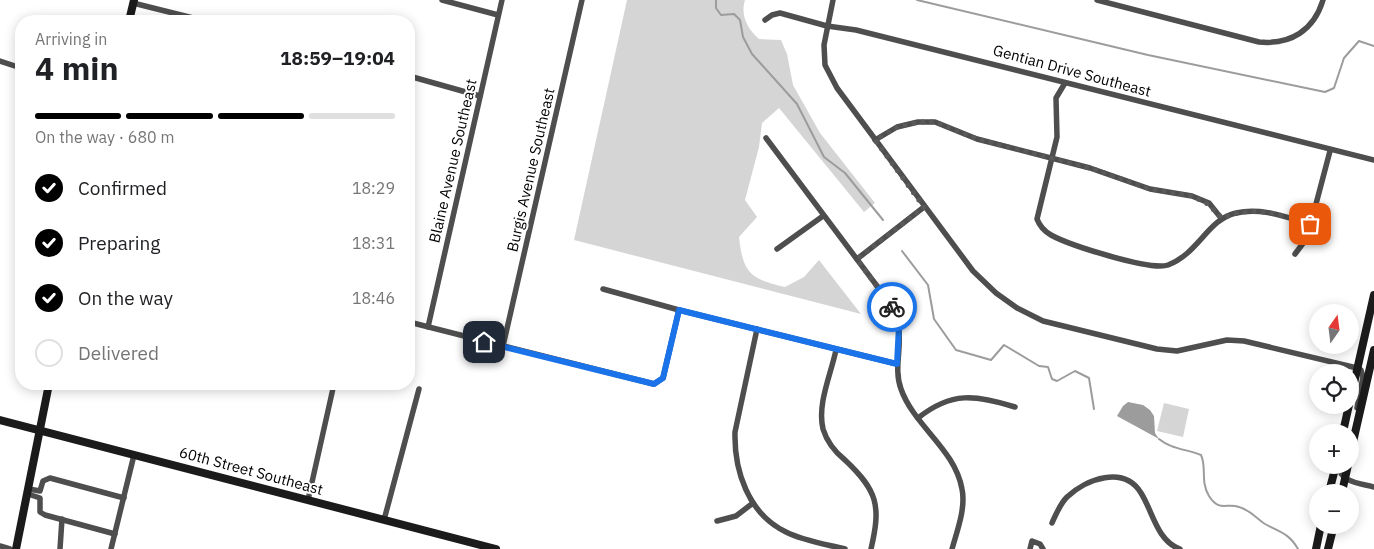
<!DOCTYPE html>
<meta charset="utf-8">
<style>
:root{--surface:#fff;--page:#f2f2f2;--text:#202124;--muted:#757577;--line:#e0e0e0;--accent:#000}
body{margin:0;font-family:"IBM Plex Sans",sans-serif;background:var(--page);color:var(--text);height:100vh;display:flex;flex-direction:column;font-size:19px;white-space:nowrap}
*{box-sizing:border-box;margin:0}
p{font-size:16px;color:var(--muted)}
.icon{flex:none;width:28px;height:28px;fill:none;stroke:currentColor;stroke-width:2;stroke-linecap:round;stroke-linejoin:round}
.map{position:relative;flex:1;overflow:hidden}
.panel{position:absolute;left:15px;top:15px;width:400px;height:375px;display:flex;flex-direction:column;background:var(--surface);border-radius:20px;box-shadow:0 2px 12px #0003}
.panel>*{flex:none}
.needle{width:32px;rotate:14deg}
.tools{position:absolute;left:1309px;top:304px;display:grid;gap:10px}
.tools a{display:grid;place-items:center;width:50px;height:50px;border-radius:50%;background:var(--surface);box-shadow:0 2px 12px #0003;font-size:25px}
.pin{position:absolute;display:grid;place-items:center;width:42px;height:42px;color:#fff;margin:-21px;border-radius:10px;box-shadow:0 2px 8px #0006}
.courier{position:absolute;display:grid;place-items:center;width:50px;height:50px;margin:-25px;border:4px solid #1a73e8;border-radius:50%;background:#fff;color:#222;box-shadow:0 1px 6px #0007}
.summary em{font-style:normal;font-weight:800}
.summary div{display:flex;flex-direction:column-reverse}
.summary{display:flex;align-items:center;justify-content:space-between;height:85px;padding:0 20px}
h1{font-size:32px;font-weight:800;line-height:38px}
.bar{display:grid;grid-template-columns:repeat(4,1fr);gap:8px 5px;align-content:center;height:60px;padding:0 20px}
.bar i{height:6px;border-radius:4px;background:var(--line)}
.bar .selected{background:var(--accent)}
.bar p{grid-column:span 4}
ol{padding:0 20px;list-style:none}
li{display:flex;align-items:center;gap:15px;height:55px}
li p{margin-inline-start:auto}
li .icon{padding:5px;border-radius:50%;background:var(--accent);color:#fff;stroke-width:4}
li:last-child{color:var(--muted)}
li i{width:28px;height:28px;border:2px solid var(--line);border-radius:50%}
.map>svg:first-child{display:block}
.green{fill:#d5d5d5}
.water{fill:#9c9c9c}
.lines{fill:none;stroke-linecap:round;stroke-linejoin:round}
.stream{stroke:#9c9c9c;stroke-width:2}
.street{stroke:#4e4e4e;stroke-width:5.5}
.secondary{stroke:#1b1b1b;stroke-width:8}
.done{stroke:#595959;stroke-width:5;stroke-dasharray:0 9}
.route{stroke:#1a73e8;stroke-width:6}
.labels{text-anchor:middle;stroke-width:4;stroke-linejoin:round;paint-order:stroke}
.street-label{font-size:15px;fill:#000;stroke:#fff}
</style>
<div class="map">
<svg width="1374" height="549" viewBox="0 0 1374 549">
<rect width="100%" height="100%" fill="#fff"/>
<g class="green">
<path d="M627 0H745C740 16 748 29 759 39L781 40 787 54 793 85 820 133 875 203 864 212 779 108 762 123 759 147 745 200 757 217 739 237C743 273 750 279 785 287L804 277 819 260 861 314 574 240Z"/>
<path d="M1164 403 1189 409 1183 437 1157 431Z"/>
</g>
<path class="water" d="M1128 402 1143 405 1150 410 1154 416 1155 433 1159 439 1117 416 1123 406Z"/>
<g class="lines">
<g class="stream">
<path d="M716 0V8L721 15 734 14 740 20 743 37 752 54 797 104 824 157 845 173 883 220"/>
<path d="M917 0 1148 55 1325 92 1334 88 1344 58 1359 41 1374 46"/>
<path d="M902 251 928 285 934 319 956 350 991 360 1004 345 1039 366 1048 367 1052 379 1057 381 1075 371 1089 378 1094 409"/>
<path d="M1159 439C1171 449 1186 449 1201 455 1207 468 1200 481 1209 496 1220 513 1227 502 1239 507 1250 510 1256 518 1265 524 1279 532 1289 533 1298 549"/>
</g>
<g class="street">
<path d="M442 0 498 15"/>
<path d="M833 0 824 45 825 65 837 88 973 271 996 293 1017 308 1043 321 1157 349 1177 351 1227 340 1244 341 1357 368 1361 370 1363 377 1357 408"/>
<path d="M1097 0 1259 42C1291 45 1314 30 1323 0"/>
<path d="M133 3 205 21"/>
<path d="M765 20 772 15 780 13 827 26 856 30 1374 160"/>
<path d="M0 61 21 68"/>
<path d="M409 76 480 96"/>
<path d="M1065 83 1056 98 1057 137 1037 219C1040 227 1044 231 1051 235 1069 245 1150 271 1168 265 1198 254 1208 219 1236 213 1261 207 1286 217 1310 224"/>
<path d="M766 138 892 306C894 312 897 318 898 324 903 345 893 368 901 389 914 426 955 449 962 489 966 508 957 531 952 549"/>
<path d="M875 140 897 127 918 122H935L977 139 1090 168 1150 189 1192 196 1209 203 1221 218"/>
<path d="M777 249 823 216"/>
<path d="M1295 254 1307 238 1330 151"/>
<path d="M857 259 924 207"/>
<path d="M603 289 679 310 897 364"/>
<path d="M409 322 654 384 663 378 679 310"/>
<path d="M428 327 502 0"/>
<path d="M757 329 735 432C734 470 748 514 786 532 804 541 825 544 845 549"/>
<path d="M503 346 582 0"/>
<path d="M836 350C831 374 817 404 823 429 827 442 835 452 845 460 878 491 881 506 871 549"/>
<path d="M918 418C952 391 975 395 1015 407"/>
<path d="M1338 465C1340 483 1360 483 1374 487"/>
<path d="M29 489 40 491 43 481 50 478 124 498"/>
<path d="M28 494 40 498V512L45 515 115 534"/>
<path d="M308 500 334 384"/>
<path d="M384 520 419 389"/>
<path d="M717 521 736 516 753 503"/>
<path d="M1052 523C1056 514 1060 504 1067 497 1086 479 1124 465 1141 493 1153 512 1157 541 1180 549"/>
<path d="M0 546 10 549"/>
<path d="M60 549 62 519"/>
<path d="M111 549 134 455"/>
<path d="M1030 549 1032 541 1040 544 1043 549"/>
</g>
<g class="secondary">
<path d="M129 21 134 0"/>
<path d="M1350 401 1374 295"/>
<path d="M0 420 496 549"/>
<path d="M1343 432 1349 405"/>
<path d="M1350 455 1374 350"/>
<path d="M1329 492 1336 465"/>
<path d="M1342 492 1348 465"/>
<path d="M16 549 49 384"/>
<path d="M1316 549 1321 525"/>
<path d="M1328 549 1334 525"/>
</g>
</g>
<g class="lines">
<path class="done" d="M892 307 857 259 924 207 875 140 897 127 918 122H935L977 139 1090 168 1150 189 1192 196 1208 204 1222 218C1255 205 1278 214 1310 224"/>
<path class="route" d="M484 342 654 384 663 378 679 310 897 364 899 325 892 307"/>
</g>
<g class="labels">
<g class="street-label">
<text transform="translate(1072 71) rotate(15)" y="5">Gentian Drive Southeast</text>
<text transform="translate(453 161) rotate(-77)" y="5">Blaine Avenue Southeast</text>
<text transform="translate(531 170) rotate(-77)" y="5">Burgis Avenue Southeast</text>
<text transform="translate(251 471) rotate(15)" y="5">60th Street Southeast</text>
</g>
</g>
</svg>
<div class="tools">
<a><svg class="needle" viewBox="-14 -14 28 28"><path d="M0-13l5 13h-10z" fill="#e53935"/><path d="M0 13l5-13h-10z" fill="#757577"/></svg></a>
<a><svg class="icon" aria-label="locate" viewBox="0 0 24 24"><circle cx="12" cy="12" r="6"/><path d="M12 2v4M12 18v4M2 12h4M18 12h4"/></svg></a>
<a>+</a>
<a>−</a>
</div>
<div class="pin" style="left:1310px;top:224px;background:#ea580c"><svg class="icon" aria-label="bag" viewBox="0 0 24 24"><path d="M5 8h14l-1 12H6zM9 8a3 3 0 0 1 6 0"/></svg></div>
<div class="pin" style="left:484px;top:342px;background:#1f2937"><svg class="icon" aria-label="home" viewBox="0 0 24 24"><path d="M3 11l9-7 9 7M6 9v11h12V9"/></svg></div>
<div class="courier" style="left:892px;top:307px"><svg class="icon" aria-label="bike" viewBox="0 0 24 24"><circle cx="6" cy="16" r="4"/><circle cx="18" cy="16" r="4"/><path d="M6 16l4-8h5l3 8M10 8l3 8H6M13 5h3"/></svg></div>
<section class="panel">
<div class="summary"><div><h1>4 min</h1><p>Arriving in</p></div><em>18:59–19:04</em></div>
<div class="bar"><i class="selected"></i><i class="selected"></i><i class="selected"></i><i></i><p>On the way · 680 m</p></div>
<ol>
<li><svg class="icon" aria-label="check" viewBox="0 0 24 24"><path d="M5 12l5 5 9-10"/></svg>Confirmed<p>18:29</p></li>
<li><svg class="icon" aria-label="check" viewBox="0 0 24 24"><path d="M5 12l5 5 9-10"/></svg>Preparing<p>18:31</p></li>
<li><svg class="icon" aria-label="check" viewBox="0 0 24 24"><path d="M5 12l5 5 9-10"/></svg>On the way<p>18:46</p></li>
<li><i></i>Delivered</li>
</ol>
</section>
</div>
